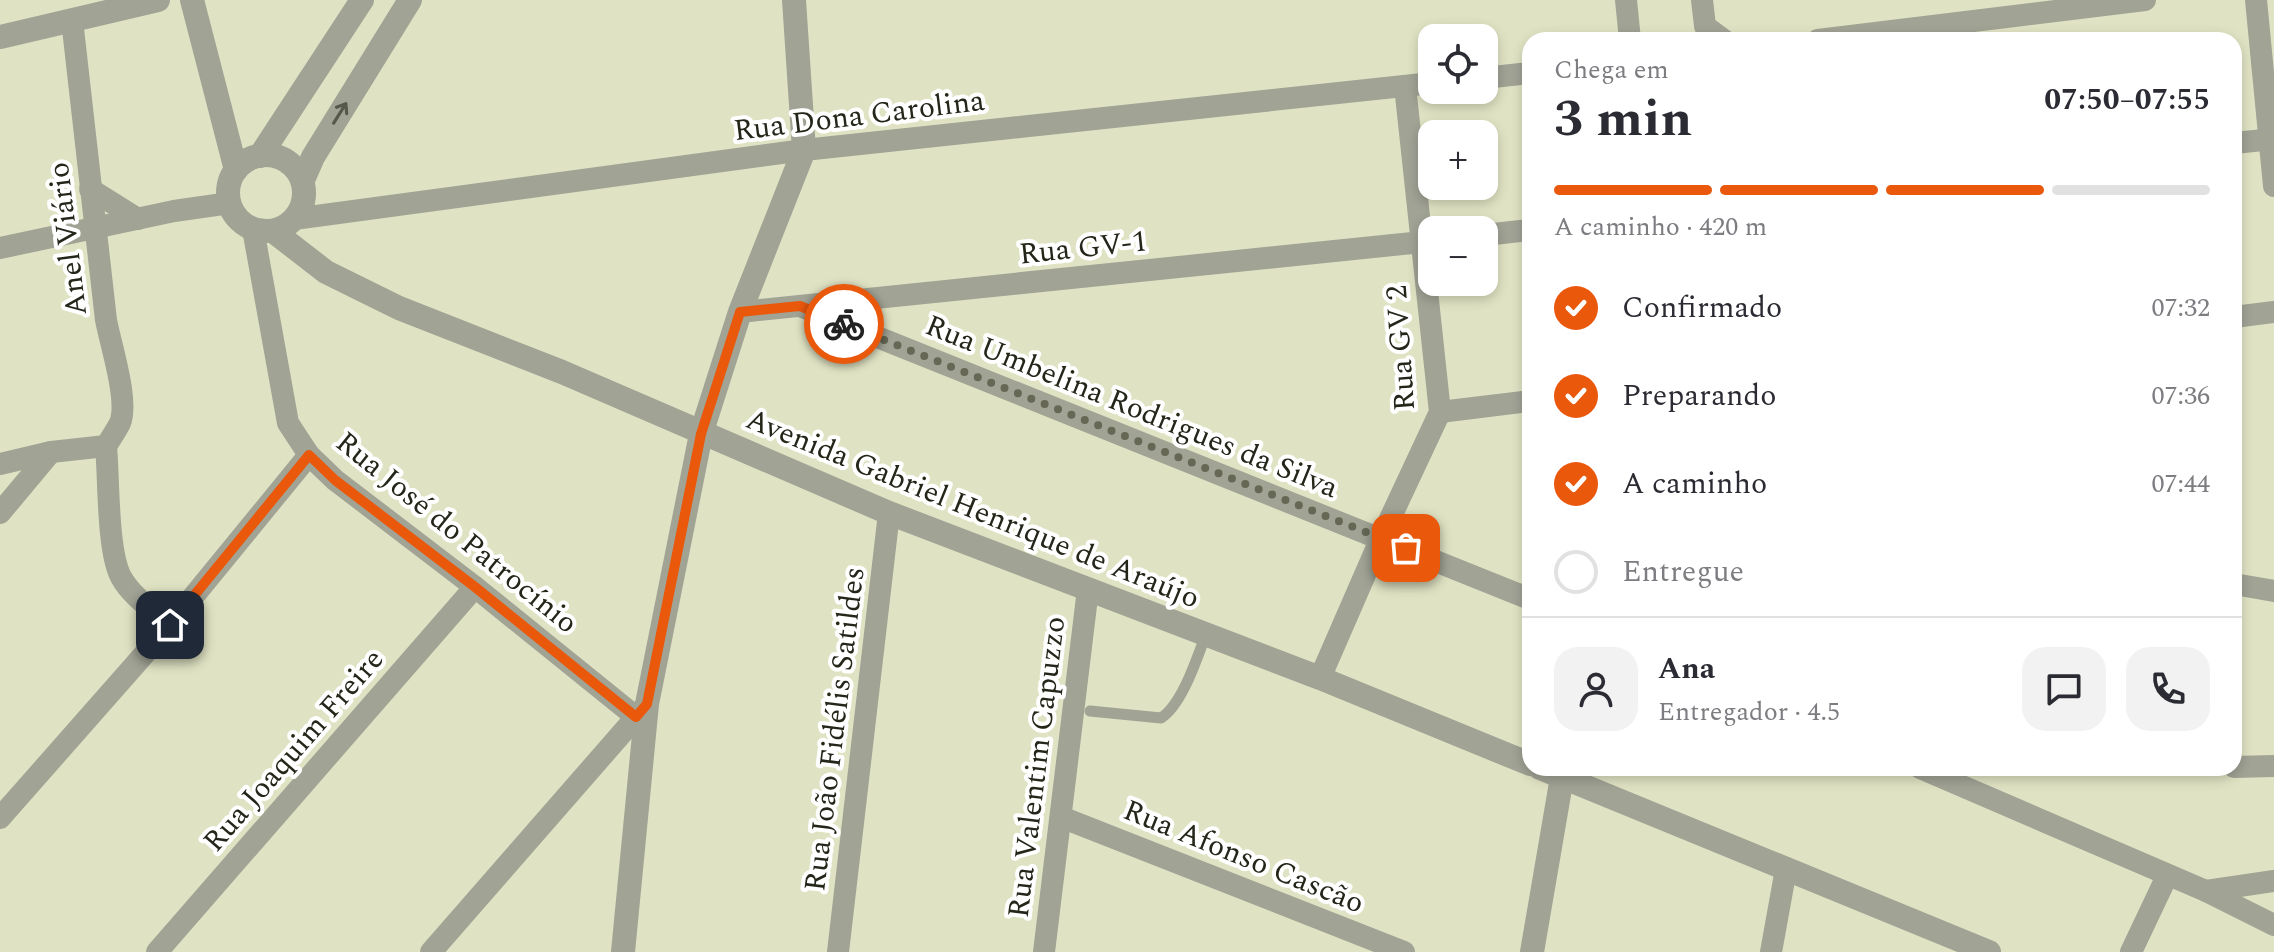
<!DOCTYPE html>
<html lang="pt">
<meta charset="utf-8">
<style>
:root{--surface:#fff;--page:#f2f2f3;--text:#2b2b33;--muted:#7c7c81;--line:#e1e1e2;--accent:#ea580c}
body{margin:0;font-family:Spectral,serif;background:var(--page);color:var(--text);height:100vh;display:flex;flex-direction:column;font-size:30px;white-space:nowrap}
*{box-sizing:border-box;margin:0}
p{font-size:26px;color:var(--muted)}
.icon{flex:none;width:44px;height:44px;fill:none;stroke:currentColor;stroke-width:2;stroke-linecap:round;stroke-linejoin:round}
.map{position:relative;flex:1;overflow:hidden}
.panel{position:absolute;left:1522px;top:32px;width:720px;height:744px;display:flex;flex-direction:column;background:var(--surface);border-radius:24px;box-shadow:0 4px 12px #0003}
.panel>*{flex:none}
.controls{position:absolute;left:1418px;top:24px;display:grid;gap:16px}
.controls a{display:grid;place-items:center;width:80px;height:80px;border-radius:16px;background:var(--surface);box-shadow:0 4px 12px #0003;font-size:40px}
.pin{position:absolute;display:grid;place-items:center;width:68px;height:68px;color:#fff;margin:-34px;border-radius:16px;box-shadow:0 4px 12px #0006}
.courier{position:absolute;display:grid;place-items:center;width:80px;height:80px;margin:-40px;border:6px solid #ea580c;border-radius:50%;background:#fff;color:#222;box-shadow:0 2px 10px #0007}
.summary em{font-style:normal;font-weight:700}
.summary div{display:flex;flex-direction:column-reverse}
.summary{display:flex;align-items:center;justify-content:space-between;height:136px;padding:0 32px}
h1{font-size:52px;font-weight:700;line-height:60px}
.bar{display:grid;grid-template-columns:repeat(4,1fr);gap:12px 8px;align-content:center;height:96px;padding:0 32px}
.bar i{height:10px;border-radius:6px;background:var(--line)}
.bar .active{background:var(--accent)}
.bar p{grid-column:span 4}
.line{display:flex;align-items:center;gap:20px;padding:0 32px;border-top:2px solid var(--line)}
.line div{flex:1}
.round{display:grid;place-items:center;flex:none;width:84px;height:84px;border-radius:24px;background:var(--page)}
ol{padding:0 32px;list-style:none}
li{display:flex;align-items:center;gap:24px;height:88px}
li p{margin-inline-start:auto}
li .icon{padding:8px;border-radius:50%;background:var(--accent);color:#fff;stroke-width:4}
li:last-child{color:var(--muted)}
li i{width:44px;height:44px;border:4px solid var(--line);border-radius:50%}
.map>svg:first-child{display:block}
.lines{fill:none;stroke-linecap:round;stroke-linejoin:round}
.service{stroke:#a1a395;stroke-width:11}
.minor{stroke:#a1a395;stroke-width:22}
.tertiary{stroke:#a1a395;stroke-width:24}
.oneway{stroke:#56584b}
.done{stroke:#666855;stroke-width:8;stroke-dasharray:0 14.4}
.route{stroke:#ea580c;stroke-width:10}
.labels{text-anchor:middle;stroke-width:8;stroke-linejoin:round;paint-order:stroke}
.street-label{font-size:30px;fill:#24261a;stroke:#fff}
</style>
<div class="map">
<svg width="2274" height="952" viewBox="0 0 2274 952">
<rect width="100%" height="100%" fill="#e0e3c3"/>
<g class="lines">
<path class="service" d="M1090 711 1161 718C1182 705 1197 658 1206 634"/>
<g class="minor">
<path d="M1626 0 1630 40"/>
<path d="M1702 0 1705 26 1724 40"/>
<path d="M2256 0 2274 186"/>
<path d="M72 20 106 320C111 346 129 401 120 423 116 431 111 438 106 446"/>
<path d="M1818 40 2145 0"/>
<path d="M1484 78 1530 73"/>
<path d="M2234 143 2274 139"/>
<path d="M90 189 138 219"/>
<path d="M294 219 804 150 1432 83"/>
<path d="M253 229 288 423 309 455 335 480 475 587 636 717"/>
<path d="M1484 235 1530 230"/>
<path d="M0 248 174 211 230 203"/>
<path d="M800 306 1530 599"/>
<path d="M740 312 1432 241"/>
<path d="M2234 317 2274 312"/>
<path d="M1440 412 1530 401"/>
<path d="M106 446C109 477 107 551 121 577 132 597 153 610 170 625"/>
<path d="M0 464 51 452 106 446"/>
<path d="M0 513 51 452"/>
<path d="M2234 584 2274 591"/>
<path d="M1320 678 1381 538 1440 412 1405 86"/>
<path d="M2234 767 2274 766"/>
<path d="M1920 768 2206 891 2274 925"/>
<path d="M1061 817 1404 952"/>
<path d="M0 818 170 625 309 455"/>
<path d="M2206 891 2274 881"/>
<path d="M157 952 475 587"/>
<path d="M431 952 644 708"/>
<path d="M838 952 889 513"/>
<path d="M1044 952 1088 589"/>
<path d="M1771 952 1786 869"/>
<path d="M2131 952 2167 876"/>
</g>
<g class="tertiary">
<path d="M192 0 236 170"/>
<path d="M0 37 158 0"/>
<circle cx="266" cy="193" r="38"/>
<path d="M260 156 362 0"/>
<path d="M303 180 313 157 410 0"/>
<path d="M273 231 326 272 399 308 562 372 889 513 1320 678 1530 764"/>
<path d="M1540 768 1989 952"/>
<path d="M623 952 647 704 701 434 740 312 804 150 794 0"/>
<path d="M1532 952 1562 777"/>
</g>
</g>
<defs><path id="oneway-shaft" d="M-6 0H5M1.5-3L5.5 0L1.5 3" fill="none" stroke-width="1.6" stroke-linecap="round" stroke-linejoin="round" transform="scale(2)"/></defs>
<use class="oneway" href="#oneway-shaft" transform="translate(340 113) rotate(-58)"/>
<g class="lines">
<path class="done" d="M844 324 1406 548"/>
<path class="route" d="M170 625 309 455 335 480 475 587 636 717 647 704 701 434 740 312 800 306 844 324"/>
</g>
<g class="labels">
<g class="street-label">
<text transform="translate(859 115) rotate(-7)" y="10">Rua Dona Carolina</text>
<text transform="translate(67 239) rotate(-97)" y="10">Anel Viário</text>
<text transform="translate(1083 247) rotate(-6)" y="10">Rua GV-1</text>
<text transform="translate(1400 348) rotate(-94)" y="10">Rua GV 2</text>
<text transform="translate(1132 406) rotate(22)" y="10">Rua Umbelina Rodrigues da Silva</text>
<text transform="translate(973 508) rotate(22)" y="10">Avenida Gabriel Henrique de Araújo</text>
<text transform="translate(457 532) rotate(39)" y="10">Rua José do Patrocínio</text>
<text transform="translate(834 729) rotate(-83)" y="10">Rua João Fidélis Satildes</text>
<text transform="translate(293 750) rotate(-49)" y="10">Rua Joaquim Freire</text>
<text transform="translate(1036 767) rotate(-83)" y="10">Rua Valentim Capuzzo</text>
<text transform="translate(1244 856) rotate(22)" y="10">Rua Afonso Cascão</text>
</g>
</g>
</svg>
<div class="controls">
<a><svg class="icon" aria-label="locate" viewBox="0 0 24 24"><circle cx="12" cy="12" r="6"/><path d="M12 2v4M12 18v4M2 12h4M18 12h4"/></svg></a>
<a>+</a>
<a>−</a>
</div>
<div class="pin" style="left:1406px;top:548px;background:#ea580c"><svg class="icon" aria-label="bag" viewBox="0 0 24 24"><path d="M5 8h14l-1 12H6zM9 8a3 3 0 0 1 6 0"/></svg></div>
<div class="pin" style="left:170px;top:625px;background:#1f2937"><svg class="icon" aria-label="home" viewBox="0 0 24 24"><path d="M3 11l9-7 9 7M6 9v11h12V9"/></svg></div>
<div class="courier" style="left:844px;top:324px"><svg class="icon" aria-label="bike" viewBox="0 0 24 24"><circle cx="6" cy="16" r="4"/><circle cx="18" cy="16" r="4"/><path d="M6 16l4-8h5l3 8M10 8l3 8H6M13 5h3"/></svg></div>
<section class="panel">
<div class="summary"><div><h1>3 min</h1><p>Chega em</p></div><em>07:50–07:55</em></div>
<div class="bar"><i class="active"></i><i class="active"></i><i class="active"></i><i></i><p>A caminho · 420 m</p></div>
<ol>
<li><svg class="icon" aria-label="check" viewBox="0 0 24 24"><path d="M5 12l5 5 9-10"/></svg>Confirmado<p>07:32</p></li>
<li><svg class="icon" aria-label="check" viewBox="0 0 24 24"><path d="M5 12l5 5 9-10"/></svg>Preparando<p>07:36</p></li>
<li><svg class="icon" aria-label="check" viewBox="0 0 24 24"><path d="M5 12l5 5 9-10"/></svg>A caminho<p>07:44</p></li>
<li><i></i>Entregue</li>
</ol>
<div class="line" style="height:144px"><a class="round"><svg class="icon" aria-label="person" viewBox="0 0 24 24"><circle cx="12" cy="8" r="4"/><path d="M4 21q1-7 8-7t8 7"/></svg></a><div><b>Ana</b><p>Entregador · 4.5</p></div><a class="round"><svg class="icon" aria-label="chat" viewBox="0 0 24 24"><path d="M4 5h16v11H9l-5 4z"/></svg></a><a class="round"><svg class="icon" aria-label="phone" viewBox="0 0 24 24"><path d="M5 4h4l2 5-3 2q2 4 5 5l2-3 5 2v4C11 20 4 13 5 4z"/></svg></a></div>
</section>
</div>
